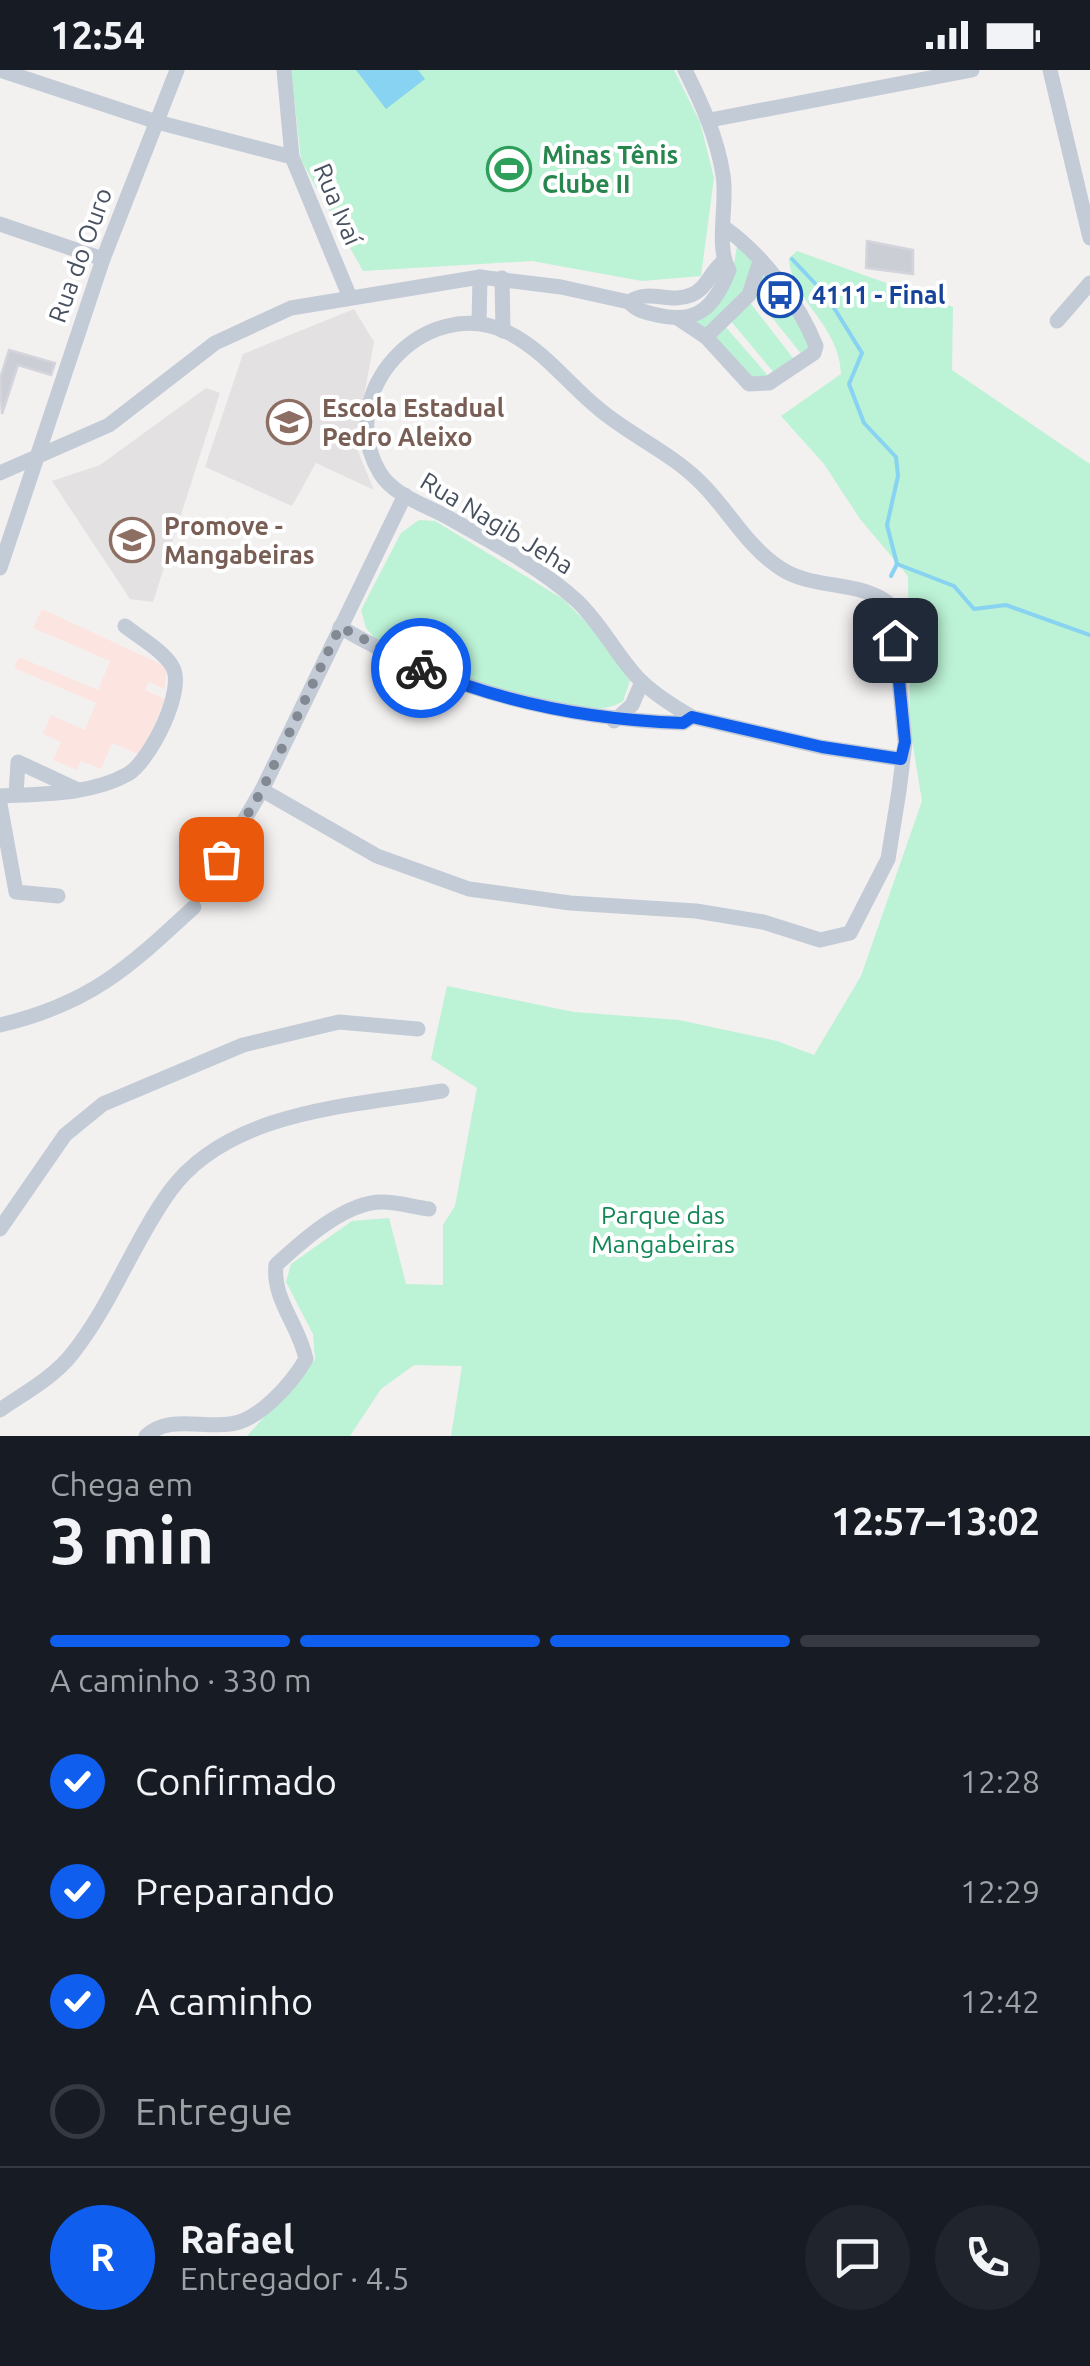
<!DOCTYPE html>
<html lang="pt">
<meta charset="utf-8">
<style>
:root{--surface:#171b24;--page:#20242c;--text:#f1f3f6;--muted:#9ea1a6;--line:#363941;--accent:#0f5eee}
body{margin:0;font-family:Ubuntu,sans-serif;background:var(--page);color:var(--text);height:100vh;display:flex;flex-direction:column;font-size:38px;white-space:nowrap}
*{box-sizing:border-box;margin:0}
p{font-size:32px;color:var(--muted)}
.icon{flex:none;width:55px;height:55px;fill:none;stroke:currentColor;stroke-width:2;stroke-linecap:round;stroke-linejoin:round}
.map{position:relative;height:1366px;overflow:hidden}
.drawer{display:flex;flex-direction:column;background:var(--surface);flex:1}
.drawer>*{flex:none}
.pin{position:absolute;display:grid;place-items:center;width:85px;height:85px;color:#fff;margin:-42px;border-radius:20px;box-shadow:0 5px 15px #0006}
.courier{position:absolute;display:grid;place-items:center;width:100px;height:100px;margin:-50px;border:8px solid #0f5eee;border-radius:50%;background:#fff;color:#222;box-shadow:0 2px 12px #0007}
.overview em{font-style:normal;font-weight:700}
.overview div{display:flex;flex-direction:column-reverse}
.overview{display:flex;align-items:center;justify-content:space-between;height:170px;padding:0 50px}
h1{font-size:65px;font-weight:700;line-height:75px}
.bar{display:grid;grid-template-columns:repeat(4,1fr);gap:15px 10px;align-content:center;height:120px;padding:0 50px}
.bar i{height:12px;border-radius:8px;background:var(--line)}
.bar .current{background:var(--accent)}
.bar p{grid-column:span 4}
.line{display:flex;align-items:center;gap:25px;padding:0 50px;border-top:2px solid var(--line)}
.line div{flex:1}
.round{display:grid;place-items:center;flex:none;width:105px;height:105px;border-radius:52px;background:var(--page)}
ol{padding:0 50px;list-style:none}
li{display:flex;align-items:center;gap:30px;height:110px}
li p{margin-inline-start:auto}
li .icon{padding:10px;border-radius:50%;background:var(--accent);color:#fff;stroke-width:4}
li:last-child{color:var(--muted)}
li i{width:55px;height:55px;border:5px solid var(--line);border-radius:50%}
.status{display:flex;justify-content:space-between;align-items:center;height:70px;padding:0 50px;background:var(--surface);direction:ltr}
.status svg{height:28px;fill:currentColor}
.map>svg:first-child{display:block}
.education{fill:#e4e1e2}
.medical{fill:#fce5e0}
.green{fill:#bcf2d5}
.water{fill:#87d3f1}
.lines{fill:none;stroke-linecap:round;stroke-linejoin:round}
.stream{stroke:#87d3f1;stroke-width:4}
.building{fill:#ccced6;stroke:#d4d5dc;stroke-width:2.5}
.minor{stroke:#c3cbd6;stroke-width:15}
.done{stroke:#838992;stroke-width:10;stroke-dasharray:0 18}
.route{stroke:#0f5eee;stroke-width:12}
.labels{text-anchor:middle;stroke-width:8;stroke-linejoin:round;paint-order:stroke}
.leisure-label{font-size:25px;font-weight:bold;fill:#27864d;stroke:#fff;text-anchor:start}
.street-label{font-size:25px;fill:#47515f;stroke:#fff}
.transit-label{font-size:25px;font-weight:bold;fill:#164399;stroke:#fff;text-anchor:start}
.education-label{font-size:25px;font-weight:bold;fill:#785e54;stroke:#fff;text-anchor:start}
.park-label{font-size:25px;fill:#128655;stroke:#fff}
</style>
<div class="status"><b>12:54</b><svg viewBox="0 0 49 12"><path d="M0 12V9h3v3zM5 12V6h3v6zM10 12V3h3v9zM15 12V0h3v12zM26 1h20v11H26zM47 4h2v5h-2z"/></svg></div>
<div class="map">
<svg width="1090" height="1366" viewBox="0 0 1090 1366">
<rect width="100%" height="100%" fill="#f3f0f0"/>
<g class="education">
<path d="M354 239 374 272 355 374 374 420 316 393 292 436 205 397 243 284Z"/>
<path d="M206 318 220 323 153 532 130 529 52 411 100 395Z"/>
</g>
<path class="medical" d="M42 539 167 597 164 619 149 612 145 620 165 629 142 686 112 673 101 699 81 691 76 700 53 690 61 672 43 664 51 645 85 660 96 633 14 598 19 587 98 620 110 591 33 558Z"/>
<g class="green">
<path d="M291 0H674L700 52 714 108 701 206 642 211 532 191 363 201 301 90Z"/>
<path d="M737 176 755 193 744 222 704 261 691 253 733 200Z"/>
<path d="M797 181 953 237 952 300 1090 394V1366H451L462 1296 414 1295 381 1319 350 1366H247L315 1290 313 1264 286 1212 291 1194 352 1151 389 1148 406 1214 443 1215V1155L455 1136 477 1018 431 989 447 916 574 942 679 950 777 971 814 985 861 906 922 731 910 658 908 506 860 449 824 394 781 346 841 304C840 255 790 229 789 188Z"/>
<path d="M762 199 804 254 810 279 803 286 753 224Z"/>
<path d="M748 230 796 292 775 304 730 250Z"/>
<path d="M724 255 770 308 751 310 711 265Z"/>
<path d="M419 450 435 451 563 529 591 557 630 611 623 631C581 662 422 590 376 570L366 558 361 540 401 463Z"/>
</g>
<path class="water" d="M356 0H418L425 9 386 39Z"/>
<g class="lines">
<g class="stream">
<path d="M792 189 826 225 862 283 849 314 864 353 896 387 898 406 887 455 897 494 954 516 974 539 1006 535 1090 565"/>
<path d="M891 506 897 494"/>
</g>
</g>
<g class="building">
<path d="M867 171 913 180V204L866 198Z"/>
<path d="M9 280 55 293 51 305 18 295 2 344 0 309Z"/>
</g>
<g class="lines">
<g class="minor">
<path d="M0 0 157 52 292 87"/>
<path d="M284 0 292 87 349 225"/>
<path d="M1050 0 1090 168"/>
<path d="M710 50 972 0"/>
<path d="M0 154 103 189"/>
<path d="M502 208 503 261"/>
<path d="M629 232C650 218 669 234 691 225 708 218 710 201 724 191"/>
<path d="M679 249 706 267 749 314 769 313 814 283 816 276C799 233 763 185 725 158"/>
<path d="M1057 251 1090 213"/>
<path d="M479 253 480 207"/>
<path d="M706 267 749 225 760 191"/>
<path d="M0 403 109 355 215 273 291 238 480 207 561 217 629 232C637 241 645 242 657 245 698 255 715 236 729 200 715 176 728 134 723 105 717 67 702 34 685 0"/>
<path d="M0 498 103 189 177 0"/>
<path d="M340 557C447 620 560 649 683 653L692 647 821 677 901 689"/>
<path d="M614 651 632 635 642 612"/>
<path d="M262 720 377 786 469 819 570 833 696 841 763 852 820 870 850 863 888 789 899 721 905 672 892 536C862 509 814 521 780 498 745 475 727 437 698 410 669 382 630 365 599 339 568 314 544 280 507 262 424 223 332 324 380 403 394 426 426 435 449 448 490 471 541 498 576 530 600 552 615 583 637 607 652 623 673 636 692 647"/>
<path d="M16 725 18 692 76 719"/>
<path d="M0 726C41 724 91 725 128 704 149 692 187 619 172 596 163 581 139 567 125 556"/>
<path d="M0 734 16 822 58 826"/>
<path d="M221 789 262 720 405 425"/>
<path d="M0 955C90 934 128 898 194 837"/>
<path d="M0 1159 65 1065 103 1034 243 975 339 952 418 959"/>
<path d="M0 1340C24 1323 53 1308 72 1284 112 1234 133 1172 170 1121 229 1040 353 1036 442 1021"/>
<path d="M146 1366C169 1345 201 1358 230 1354 259 1351 292 1313 306 1289 299 1255 272 1229 276 1195 302 1171 345 1132 382 1132 398 1132 414 1137 429 1139"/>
</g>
</g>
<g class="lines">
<path class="done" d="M221 789 262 720 340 557 421 598"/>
<path class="route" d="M421 598C505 634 591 650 683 653L692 647 822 677 901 689 905 672 895 570"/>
</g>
<defs>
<symbol id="stadium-ring" viewBox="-11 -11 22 22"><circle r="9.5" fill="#fff" stroke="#2e9e5b" stroke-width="1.5"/><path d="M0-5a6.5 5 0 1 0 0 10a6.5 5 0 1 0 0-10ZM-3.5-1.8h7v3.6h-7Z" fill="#2e9e5b"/></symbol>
<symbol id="bus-ring" viewBox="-11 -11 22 22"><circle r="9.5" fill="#fff" stroke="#1a4fb4" stroke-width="1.5"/><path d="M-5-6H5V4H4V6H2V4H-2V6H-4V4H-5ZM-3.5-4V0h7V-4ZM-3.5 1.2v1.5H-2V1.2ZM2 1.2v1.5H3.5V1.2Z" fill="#1a4fb4"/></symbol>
<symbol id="school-ring" viewBox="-11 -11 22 22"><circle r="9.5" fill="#fff" stroke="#8d6e63" stroke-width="1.5"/><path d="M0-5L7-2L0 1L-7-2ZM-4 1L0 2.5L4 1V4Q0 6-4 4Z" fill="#8d6e63"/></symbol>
</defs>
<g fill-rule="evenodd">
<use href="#stadium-ring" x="484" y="74" width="50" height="50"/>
<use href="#bus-ring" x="755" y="200" width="50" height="50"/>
<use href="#school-ring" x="264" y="327" width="50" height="50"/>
<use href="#school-ring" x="107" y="445" width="50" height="50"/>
</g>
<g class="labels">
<g class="leisure-label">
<text x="542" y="94">Minas Tênis<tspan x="542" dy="29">Clube II</tspan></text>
</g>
<g class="street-label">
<text transform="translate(338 134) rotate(67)" y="9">Rua Ivaí</text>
<text transform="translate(80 185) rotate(-70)" y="9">Rua do Ouro</text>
<text transform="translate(497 453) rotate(31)" y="9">Rua Nagib Jeha</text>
</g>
<g class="transit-label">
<text x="812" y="234">4111 - Final</text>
</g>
<g class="education-label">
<text x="322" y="347">Escola Estadual<tspan x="322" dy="29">Pedro Aleixo</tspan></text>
<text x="164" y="465">Promove -<tspan x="164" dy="29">Mangabeiras</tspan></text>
</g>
<g class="park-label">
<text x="663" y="1154">Parque das<tspan x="663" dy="29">Mangabeiras</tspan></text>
</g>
</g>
</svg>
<div class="pin" style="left:221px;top:789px;background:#ea580c"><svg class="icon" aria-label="bag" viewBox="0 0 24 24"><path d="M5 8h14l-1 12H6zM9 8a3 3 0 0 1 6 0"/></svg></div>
<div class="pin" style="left:895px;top:570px;background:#1f2937"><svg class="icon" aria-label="home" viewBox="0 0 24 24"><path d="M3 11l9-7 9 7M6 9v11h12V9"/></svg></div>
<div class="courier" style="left:421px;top:598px"><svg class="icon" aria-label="bike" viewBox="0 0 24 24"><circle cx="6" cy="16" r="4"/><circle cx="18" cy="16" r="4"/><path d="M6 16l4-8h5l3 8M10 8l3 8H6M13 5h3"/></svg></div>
</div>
<section class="drawer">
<div class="overview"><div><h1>3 min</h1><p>Chega em</p></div><em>12:57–13:02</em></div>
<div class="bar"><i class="current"></i><i class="current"></i><i class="current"></i><i></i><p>A caminho · 330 m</p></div>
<ol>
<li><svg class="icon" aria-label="check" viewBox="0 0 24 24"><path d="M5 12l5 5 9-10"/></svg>Confirmado<p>12:28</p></li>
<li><svg class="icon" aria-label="check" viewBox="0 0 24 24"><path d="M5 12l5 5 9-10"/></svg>Preparando<p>12:29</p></li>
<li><svg class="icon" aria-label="check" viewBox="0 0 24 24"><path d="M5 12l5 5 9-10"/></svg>A caminho<p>12:42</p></li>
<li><i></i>Entregue</li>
</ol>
<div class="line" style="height:180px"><b class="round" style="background:var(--accent);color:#fff">R</b><div><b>Rafael</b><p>Entregador · 4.5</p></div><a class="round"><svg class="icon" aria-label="chat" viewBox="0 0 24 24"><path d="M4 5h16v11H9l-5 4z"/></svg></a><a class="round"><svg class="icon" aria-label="phone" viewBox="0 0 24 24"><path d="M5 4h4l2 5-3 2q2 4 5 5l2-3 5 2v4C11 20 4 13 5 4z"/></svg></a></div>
</section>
